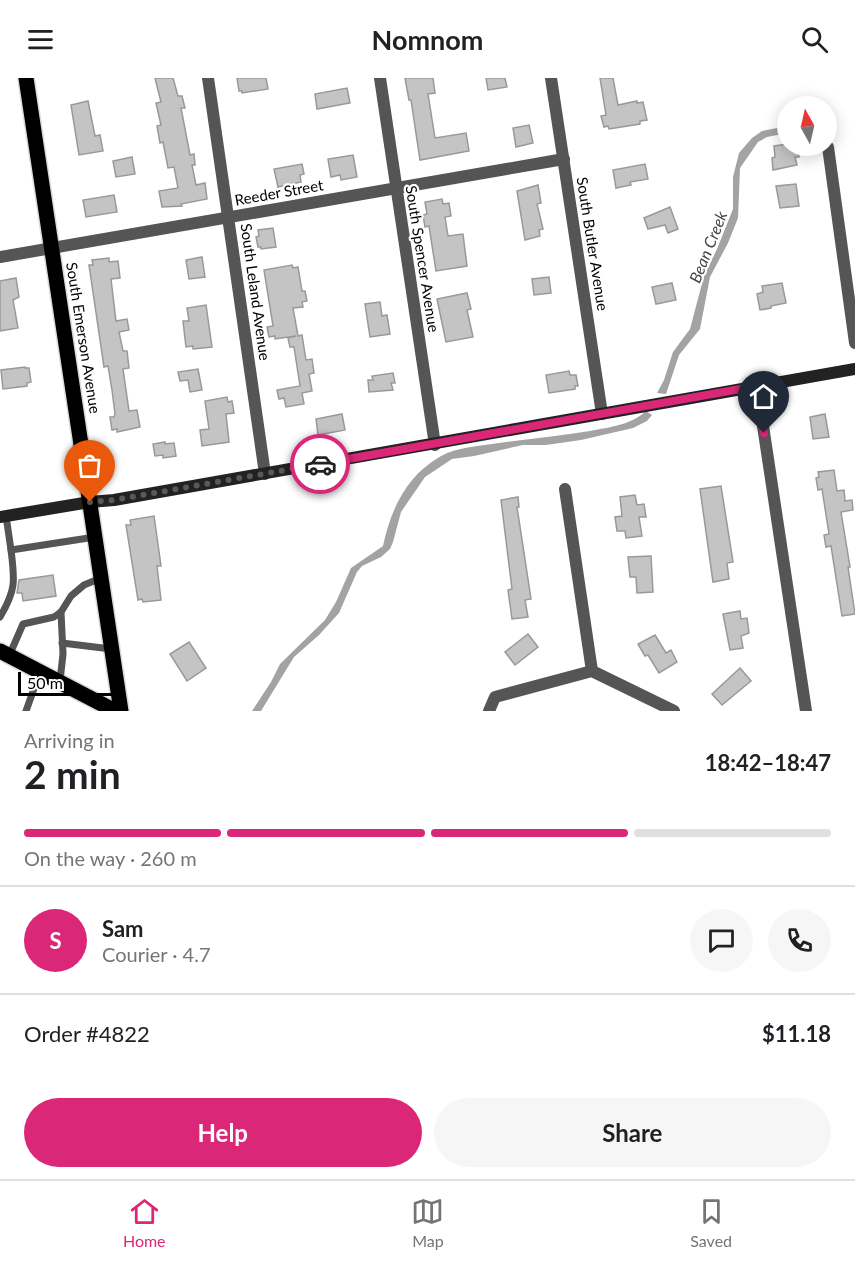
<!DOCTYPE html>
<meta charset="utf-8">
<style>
:root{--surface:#fff;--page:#f6f6f6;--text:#202124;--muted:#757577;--line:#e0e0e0;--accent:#db2777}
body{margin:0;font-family:Lato,sans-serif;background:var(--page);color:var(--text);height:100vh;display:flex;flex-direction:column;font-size:22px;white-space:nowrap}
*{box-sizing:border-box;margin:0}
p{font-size:20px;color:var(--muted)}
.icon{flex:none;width:33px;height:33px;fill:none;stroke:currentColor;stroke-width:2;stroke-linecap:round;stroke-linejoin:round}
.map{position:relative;height:633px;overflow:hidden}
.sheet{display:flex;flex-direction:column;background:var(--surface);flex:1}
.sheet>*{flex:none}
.needle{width:39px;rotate:352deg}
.buttons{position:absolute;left:777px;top:18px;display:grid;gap:12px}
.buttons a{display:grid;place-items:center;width:60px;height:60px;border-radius:50%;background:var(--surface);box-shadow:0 3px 15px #0003;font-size:30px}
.scale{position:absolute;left:18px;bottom:15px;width:96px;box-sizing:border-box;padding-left:6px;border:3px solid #000;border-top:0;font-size:16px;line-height:21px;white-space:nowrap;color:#000;-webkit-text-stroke:4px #fff;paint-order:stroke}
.pin{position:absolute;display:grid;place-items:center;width:51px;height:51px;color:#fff;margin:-62px -26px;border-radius:50% 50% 50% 0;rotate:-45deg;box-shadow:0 0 6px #0007}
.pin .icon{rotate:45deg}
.courier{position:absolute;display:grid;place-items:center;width:60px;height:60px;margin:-30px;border:4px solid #db2777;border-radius:50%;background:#fff;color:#222;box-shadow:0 2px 8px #0007}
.headline em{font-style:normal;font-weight:700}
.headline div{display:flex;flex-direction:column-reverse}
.headline{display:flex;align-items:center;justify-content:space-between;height:102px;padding:0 24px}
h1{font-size:39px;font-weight:700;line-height:45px}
.bar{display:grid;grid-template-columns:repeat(4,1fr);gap:9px 6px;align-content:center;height:72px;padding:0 24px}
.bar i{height:8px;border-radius:4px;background:var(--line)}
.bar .current{background:var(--accent)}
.bar p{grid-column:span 4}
.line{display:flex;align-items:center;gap:15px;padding:0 24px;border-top:2px solid var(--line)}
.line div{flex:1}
.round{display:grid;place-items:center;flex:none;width:63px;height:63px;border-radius:32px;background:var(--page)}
.button{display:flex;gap:12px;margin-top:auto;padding:12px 24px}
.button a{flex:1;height:69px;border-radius:36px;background:var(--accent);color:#fff;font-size:24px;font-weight:700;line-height:69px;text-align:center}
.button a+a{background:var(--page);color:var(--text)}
header{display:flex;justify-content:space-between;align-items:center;height:78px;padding:0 24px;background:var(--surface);font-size:27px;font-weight:700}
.tabs{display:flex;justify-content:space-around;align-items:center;height:84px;border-top:2px solid var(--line);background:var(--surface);font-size:16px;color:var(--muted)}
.tabs a{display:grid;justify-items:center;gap:3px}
.tabs .current{color:var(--accent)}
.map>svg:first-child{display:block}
.water{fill:#a3a3a3}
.building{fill:#c4c4c4;stroke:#999;stroke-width:1.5}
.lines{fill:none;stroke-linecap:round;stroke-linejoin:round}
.primary-casing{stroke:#dbdbdb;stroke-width:18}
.lane{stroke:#555;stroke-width:7}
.street{stroke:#555;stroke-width:12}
.secondary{stroke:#222;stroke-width:12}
.primary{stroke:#000;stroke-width:15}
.done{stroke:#595959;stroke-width:6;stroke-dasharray:0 10.8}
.route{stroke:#db2777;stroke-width:8}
.labels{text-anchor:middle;stroke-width:4.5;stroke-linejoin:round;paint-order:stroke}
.street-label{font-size:15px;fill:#000;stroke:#fff}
.water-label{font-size:16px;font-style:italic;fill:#444;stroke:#fff}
</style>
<header><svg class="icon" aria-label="menu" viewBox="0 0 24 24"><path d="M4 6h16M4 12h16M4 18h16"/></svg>Nomnom<svg class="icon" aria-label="search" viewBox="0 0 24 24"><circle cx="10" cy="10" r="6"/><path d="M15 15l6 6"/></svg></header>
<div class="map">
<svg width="855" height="633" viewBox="0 0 855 633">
<rect width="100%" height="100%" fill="#fff"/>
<g class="water">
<path d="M787 48V55L767 59 758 64 740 90 738 140 728 165 710 199 700 251 679 277 666 316 657 315 664 302 673 274 690 251 704 198 717 171 733 131V99L739 75 752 60 762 53Z"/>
<path d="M646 333 652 337 647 343 633 350 581 362 546 367H523L474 378 452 381 425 399 401 434 393 464 390 471 381 479 362 488 357 494 339 535 319 557 294 579 261 633H252L271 604 280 586 325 542 336 524 351 490 383 468C391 431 406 398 441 378 457 369 481 368 499 365 530 361 560 358 590 353 610 349 631 347 646 333Z"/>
</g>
<g class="building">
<path d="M155 0H173L178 18H182L185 30H181L190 77 194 76 195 87H192L196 107 205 105 207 121 181 126 182 128 162 129 159 113 178 110 174 89 168 90 163 64 160 65 157 48 161 47 156 25 161 24Z"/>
<path d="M237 0H266L268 11 242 15V13H239Z"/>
<path d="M405 0H433L435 15 428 16 435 60 466 55 469 73 420 82 411 22H409Z"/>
<path d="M486 0H505L507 9 488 12Z"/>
<path d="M600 0H613L618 27 637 23V25L643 24 647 42 640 43V46L609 51 608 48 604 49 601 38 606 37Z"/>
<path d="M347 10 350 25 317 31 315 16Z"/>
<path d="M88 23 95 58 100 57 103 73 79 77 71 27Z"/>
<path d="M529 47 533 65 516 69 513 50Z"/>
<path d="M788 66 797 68 799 79H795L797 87 773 92 772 80 775 79 774 68Z"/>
<path d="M353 77 357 99 341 102 340 97 331 99 328 81Z"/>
<path d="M132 79 135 96 116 99 113 83Z"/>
<path d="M302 86 304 96 300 97 301 104 278 109 274 91Z"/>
<path d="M645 86 648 101 630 104 631 107 616 110 613 92Z"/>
<path d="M796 106 799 128 780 130 776 108Z"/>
<path d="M538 107 541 125 537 126 543 151 539 152 540 158 525 162 517 113Z"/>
<path d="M114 117 117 134 86 139 83 122Z"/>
<path d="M442 121 443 126 449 125 451 138 445 139 448 158 463 156 467 188 436 193 429 148 425 149 423 137 427 136 425 124Z"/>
<path d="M670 129 678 151 668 155 665 147 648 151 644 140Z"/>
<path d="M273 150 276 169 261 171V169H258L256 159 259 158 258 152Z"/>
<path d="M202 179 205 199 189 201 186 182Z"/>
<path d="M109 180V184L118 183 120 200 111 201 116 243 127 241 129 252 119 254 123 273H127L129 290 123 291 129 333 137 332 140 349 117 354V351L112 352 110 339H114L115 336 112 312 108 288 104 289 89 187H93L92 182Z"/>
<path d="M292 187 293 190 298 189 302 213H305L307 223 302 224 303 229 293 230 298 258 302 257 306 282 312 281 314 295 309 296 312 313 302 315 304 326 286 329 284 320 279 321 277 312 300 308 294 269H290L288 260 296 258 275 261V258L269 259 267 249 273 248 264 192Z"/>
<path d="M549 199 551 215 534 217 532 201Z"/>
<path d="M16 200 19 219 13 222 18 250 0 253V203Z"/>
<path d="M672 205 676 222 656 226 652 209Z"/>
<path d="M782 205 786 225 771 228V230L760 232 757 216 763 214 762 208Z"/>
<path d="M467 215 471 231 467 232 473 259 446 264 437 221Z"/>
<path d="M380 224 382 238 387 237 390 256 370 259 365 226Z"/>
<path d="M206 227 212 269 193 271V268L186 269 183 243H189L187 230Z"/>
<path d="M25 289V290H29L31 304 27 305V308L3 311 1 292Z"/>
<path d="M198 291 202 312 190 314 188 302 180 303 178 294Z"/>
<path d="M569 293 570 297H576L578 308H575V311L549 315 546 297Z"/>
<path d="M393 295 395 305H391L393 312 369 314 368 302H373L372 298Z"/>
<path d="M227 319 228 324 232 323 234 335 226 336 229 364 202 368 200 352 209 351 205 323Z"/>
<path d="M342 336 345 352 318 357 316 341Z"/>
<path d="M825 336 829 359 813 361 810 339Z"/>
<path d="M165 364V366L174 365 176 378 163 380V377L155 378 153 366Z"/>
<path d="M834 392 837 413 844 412 845 423 852 422 853 432 841 434 850 489H848L855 536 842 538 831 468 826 469 824 457 829 456 822 411 818 412 816 400 819 399 818 394Z"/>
<path d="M721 408 733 484 727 485 729 501 713 504 700 411Z"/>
<path d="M635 417 637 427 644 426 646 439H639L642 458 626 460 625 453H617L615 439 622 438 620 419Z"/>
<path d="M518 419 519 429H517L531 521 525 522 528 539 512 541 508 512 512 511 501 422Z"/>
<path d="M154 438 161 488H157L161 522 143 524 142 521 138 522 126 447H131L130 442Z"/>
<path d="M651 478 653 514 637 515 636 499H630L628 479Z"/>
<path d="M53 497 56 518 23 523 22 515H17L19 502Z"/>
<path d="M740 533 741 541 747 540 749 555 741 558 743 570 730 572 723 536Z"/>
<path d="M528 556 538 569 515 587 505 574Z"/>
<path d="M655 557 666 575 671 572 677 584 659 595 648 577 645 578 638 566Z"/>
<path d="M189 564 206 590 187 603 170 576Z"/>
<path d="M740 590 751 603 722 627 712 616Z"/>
</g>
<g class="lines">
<defs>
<g id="primary">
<path d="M26 0 121 633"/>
<path d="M0 573 115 633"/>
</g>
</defs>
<use href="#primary" class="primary-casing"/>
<g class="lane">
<path d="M6 438 11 472 95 459"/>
<path d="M0 539C16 512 15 503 11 472"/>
<path d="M62 565 111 571"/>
<path d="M9 578 23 546 54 539 61 534 71 518 84 507 101 500"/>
<path d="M60 603 63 576 61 534"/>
<path d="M26 633 40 594"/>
</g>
<g class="street">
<path d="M208 0 265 396"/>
<path d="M380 0 435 367"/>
<path d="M551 0 602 336"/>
<path d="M828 69 855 265"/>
<path d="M0 179 564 81"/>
<path d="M757 308 806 633"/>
<path d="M565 411 592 593"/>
<path d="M489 633 495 619 592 593 674 633"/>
</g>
<path class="secondary" d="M0 439 90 424 114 422 855 291"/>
<use href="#primary" class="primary"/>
</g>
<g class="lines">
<path class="done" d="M90 424 114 422 320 386"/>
<path class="route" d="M320 386 757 308 764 355"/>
</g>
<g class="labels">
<g class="street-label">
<text transform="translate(279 115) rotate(-10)" y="5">Reeder Street</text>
<text transform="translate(592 166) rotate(81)" y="5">South Butler Avenue</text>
<text transform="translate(422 181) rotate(81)" y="5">South Spencer Avenue</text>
<text transform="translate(255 214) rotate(82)" y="5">South Leland Avenue</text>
<text transform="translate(83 260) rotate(81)" y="5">South Emerson Avenue</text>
</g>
<g class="water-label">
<text transform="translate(708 169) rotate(-68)" y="6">Bean Creek</text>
</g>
</g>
</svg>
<div class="buttons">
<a><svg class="needle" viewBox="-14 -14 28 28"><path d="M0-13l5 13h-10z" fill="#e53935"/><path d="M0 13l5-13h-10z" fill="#757577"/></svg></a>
</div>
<div class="scale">50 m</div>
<div class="pin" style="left:90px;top:424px;background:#ea580c"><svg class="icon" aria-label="bag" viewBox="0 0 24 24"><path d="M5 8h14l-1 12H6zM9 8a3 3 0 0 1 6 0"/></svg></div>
<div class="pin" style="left:764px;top:355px;background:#1f2937"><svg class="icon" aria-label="home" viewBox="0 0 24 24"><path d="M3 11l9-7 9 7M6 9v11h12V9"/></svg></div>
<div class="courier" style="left:320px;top:386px"><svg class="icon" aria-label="car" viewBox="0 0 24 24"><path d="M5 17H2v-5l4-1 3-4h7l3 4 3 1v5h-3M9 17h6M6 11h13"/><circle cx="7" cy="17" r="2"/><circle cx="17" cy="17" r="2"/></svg></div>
</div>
<section class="sheet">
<div class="headline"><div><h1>2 min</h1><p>Arriving in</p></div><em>18:42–18:47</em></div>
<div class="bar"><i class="current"></i><i class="current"></i><i class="current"></i><i></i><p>On the way · 260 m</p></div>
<div class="line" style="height:108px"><b class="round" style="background:var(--accent);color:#fff">S</b><div><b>Sam</b><p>Courier · 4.7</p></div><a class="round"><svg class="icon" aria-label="chat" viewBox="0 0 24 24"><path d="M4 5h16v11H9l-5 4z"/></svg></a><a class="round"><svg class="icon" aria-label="phone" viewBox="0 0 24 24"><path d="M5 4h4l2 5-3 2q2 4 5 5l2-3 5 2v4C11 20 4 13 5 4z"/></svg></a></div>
<div class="line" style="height:78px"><div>Order #4822</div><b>$11.18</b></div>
<div class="button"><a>Help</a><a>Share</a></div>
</section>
<nav class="tabs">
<a class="current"><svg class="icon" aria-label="home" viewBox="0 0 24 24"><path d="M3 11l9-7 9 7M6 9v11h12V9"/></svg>Home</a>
<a><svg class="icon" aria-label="map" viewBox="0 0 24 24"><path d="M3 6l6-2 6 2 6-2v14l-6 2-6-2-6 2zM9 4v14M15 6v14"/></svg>Map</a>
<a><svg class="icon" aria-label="saved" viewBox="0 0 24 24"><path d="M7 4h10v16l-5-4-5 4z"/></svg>Saved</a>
</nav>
